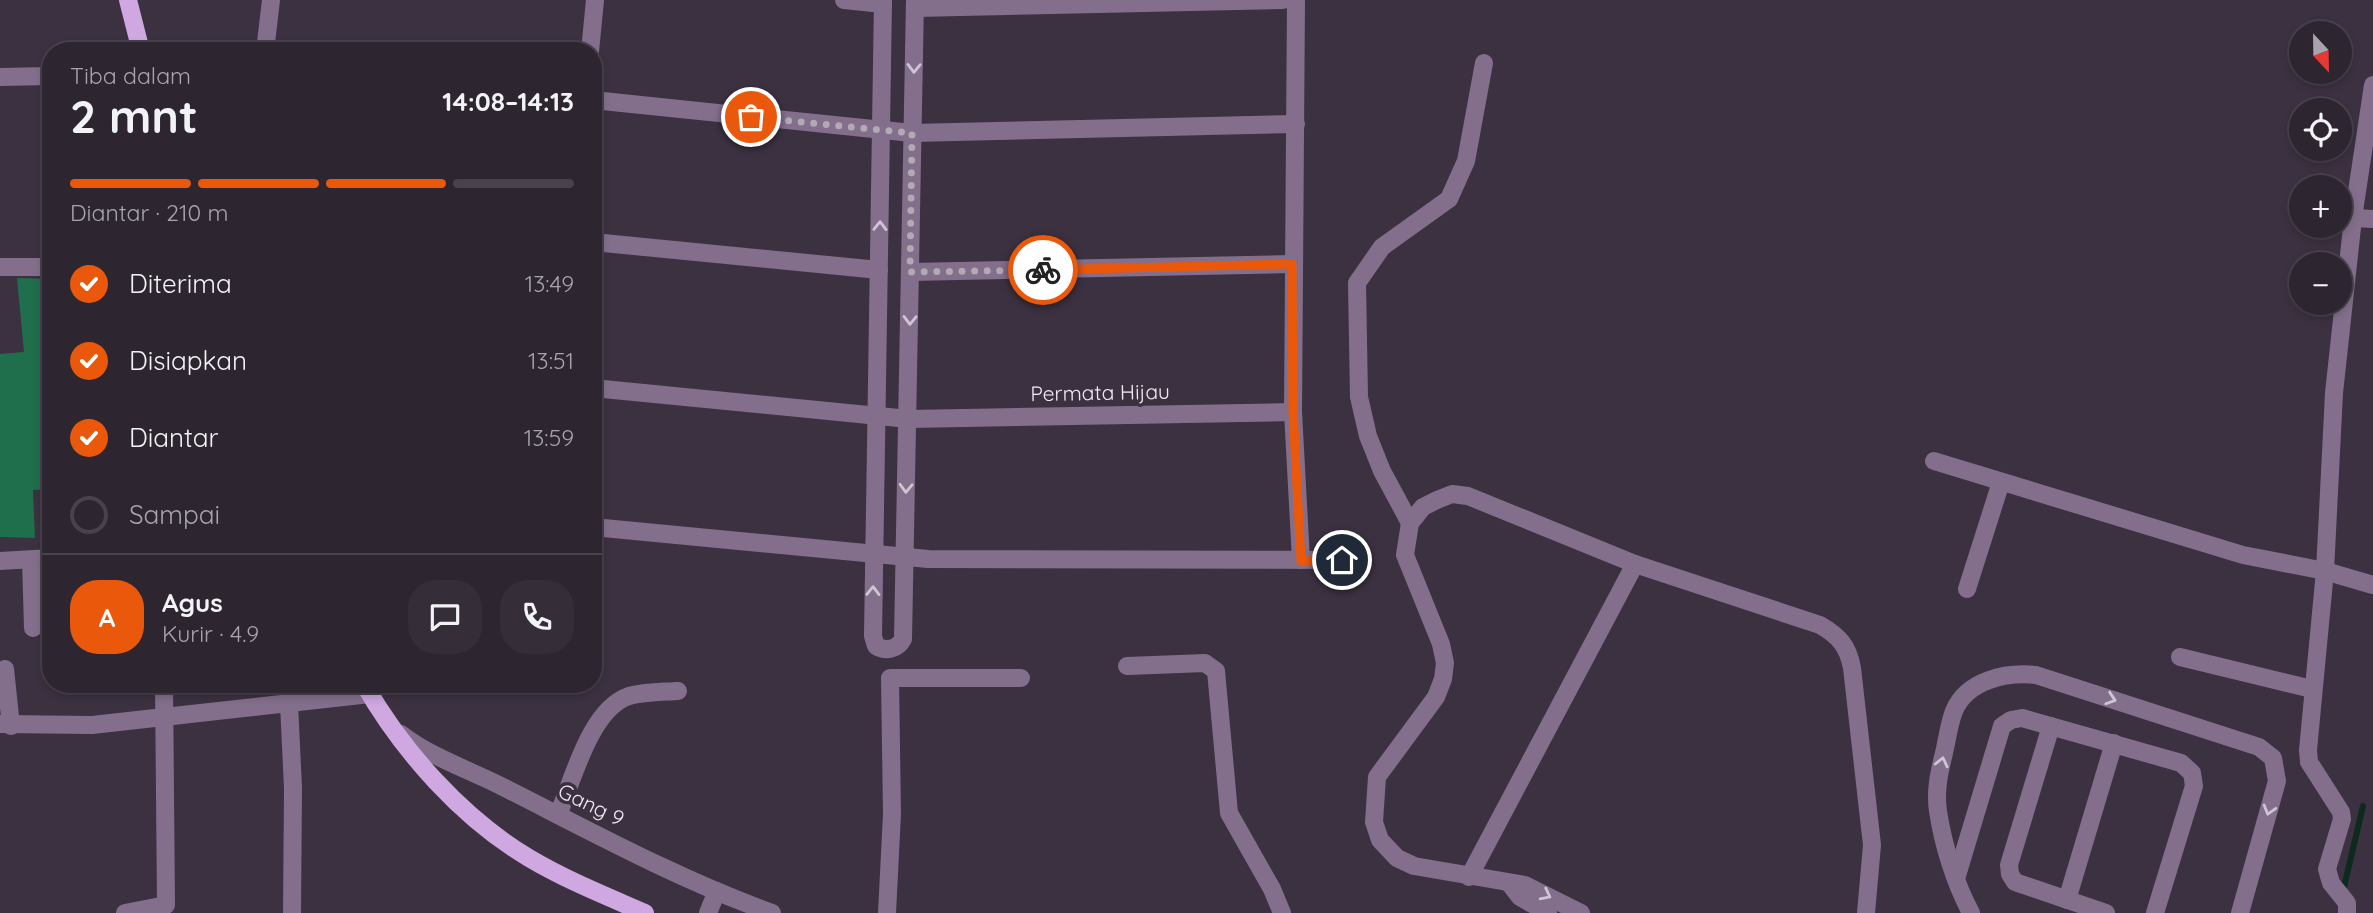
<!DOCTYPE html>
<html lang="id">
<meta charset="utf-8">
<style>
:root{--surface:#2d2530;--page:#352d38;--text:#f1f3f6;--muted:#a7a5ab;--line:#48424c;--accent:#ea580c}
body{margin:0;font-family:Quicksand,sans-serif;background:var(--page);color:var(--text);height:100vh;display:flex;flex-direction:column;font-size:26px;white-space:nowrap}
*{box-sizing:border-box;margin:0}
p{font-size:23px;color:var(--muted)}
.icon{flex:none;width:38px;height:38px;fill:none;stroke:currentColor;stroke-width:2;stroke-linecap:round;stroke-linejoin:round}
.map{position:relative;flex:1;overflow:hidden}
.details{position:absolute;left:42px;top:42px;width:560px;height:651px;display:flex;flex-direction:column;background:var(--surface);border-radius:28px;box-shadow:0 4px 10px #0003,0 0 0 2px var(--line)}
.details>*{flex:none}
.needle{width:46px;rotate:158deg}
.fabs{position:absolute;left:2289px;top:21px;display:grid;gap:14px}
.fabs a{display:grid;place-items:center;width:63px;height:63px;border-radius:50%;background:var(--surface);box-shadow:0 4px 10px #0003,0 0 0 2px var(--line);font-size:35px}
.pin{position:absolute;display:grid;place-items:center;width:60px;height:60px;color:#fff;margin:-30px;border:4px solid #fff;border-radius:50%;box-shadow:0 2px 7px #0007}
.courier{position:absolute;display:grid;place-items:center;width:70px;height:70px;margin:-35px;border:5px solid #ea580c;border-radius:50%;background:#fff;color:#222;box-shadow:0 2px 9px #0007}
.summary em{font-style:normal;font-weight:800}
.summary div{display:flex;flex-direction:column-reverse}
.summary{display:flex;align-items:center;justify-content:space-between;height:119px;padding:0 28px}
h1{font-size:46px;font-weight:800;line-height:52px}
.bar{display:grid;grid-template-columns:repeat(4,1fr);gap:10px 7px;align-content:center;height:84px;padding:0 28px}
.bar i{height:9px;border-radius:5px;background:var(--line)}
.bar .selected{background:var(--accent)}
.bar p{grid-column:span 4}
.line{display:flex;align-items:center;gap:18px;padding:0 28px;border-top:2px solid var(--line)}
.line div{flex:1}
.round{display:grid;place-items:center;flex:none;width:74px;height:74px;border-radius:28px;background:var(--page)}
ol{padding:0 28px;list-style:none}
li{display:flex;align-items:center;gap:21px;height:77px}
li p{margin-inline-start:auto}
li .icon{padding:7px;border-radius:50%;background:var(--accent);color:#fff;stroke-width:4}
li:last-child{color:var(--muted)}
li i{width:38px;height:38px;border:4px solid var(--line);border-radius:50%}
.map>svg:first-child{display:block}
.green{fill:#1f6f4c}
.lines{fill:none;stroke-linecap:round;stroke-linejoin:round}
.stream{stroke:#0e2a1d;stroke-width:6}
.minor{stroke:#836f8c;stroke-width:18}
.major{stroke:#cfa7e1;stroke-width:18}
.oneway{stroke:#cfc4d4}
.done{stroke:#b1a9b4;stroke-width:7;stroke-dasharray:0 12.6}
.route{stroke:#ea580c;stroke-width:9}
.labels{text-anchor:middle;stroke-width:7;stroke-linejoin:round;paint-order:stroke}
.street-label{font-size:21px;fill:#f0e9f3;stroke:#3c3140}
</style>
<div class="map">
<svg width="2373" height="913" viewBox="0 0 2373 913">
<rect width="100%" height="100%" fill="#3c3140"/>
<path class="green" d="M17 278 51 279V489L33 490 35 538 0 537V354L24 352Z"/>
<g class="lines">
<path class="stream" d="M2344 887 2363 806"/>
<g class="minor">
<path d="M844 0 883 4"/>
<path d="M883 0 873 636 876 646C886 652 898 649 903 639L915 0"/>
<path d="M1296 0 1293 412 1301 560"/>
<path d="M915 8 1283 0"/>
<path d="M265 51 271 0"/>
<path d="M590 51 595 0"/>
<path d="M0 77 51 76"/>
<path d="M593 100 912 133 1296 124"/>
<path d="M2353 218 2373 219"/>
<path d="M593 242 879 270"/>
<path d="M0 267H51"/>
<path d="M910 272 1292 264"/>
<path d="M593 388 909 419 1293 412"/>
<path d="M1934 461 2243 555 2325 571 2373 585"/>
<path d="M1410 523 1382 471 1368 436 1359 397 1357 283 1382 247 1449 199 1466 161 1484 63"/>
<path d="M593 527 928 559 1363 560"/>
<path d="M31 560 33 628"/>
<path d="M0 561 51 558"/>
<path d="M1967 589 2001 482"/>
<path d="M2180 657 2312 689"/>
<path d="M1127 666 1205 663 1216 671 1229 813 1272 889 1282 913"/>
<path d="M5 669 11 726"/>
<path d="M289 704 293 788 292 913"/>
<path d="M0 724 92 725 370 694"/>
<path d="M2051 726 2009 865 2010 874 2015 882 2106 913"/>
<path d="M401 734C432 758 470 770 505 788 592 832 680 880 772 913"/>
<path d="M558 815C573 780 590 709 629 696 643 692 662 692 678 691"/>
<path d="M1469 877 1635 564"/>
<path d="M1956 879 2002 726 2011 720 2022 718 2181 763 2192 773 2194 786 2155 913"/>
<path d="M1510 884 1520 897 1548 913"/>
<path d="M2067 900 2114 743"/>
<path d="M125 913 166 905 164 684"/>
<path d="M708 913 717 891"/>
<path d="M887 913 892 814 890 678H1021"/>
<path d="M1581 913 1525 885 1414 866 1397 858 1380 840 1374 822 1377 777 1436 697 1443 679 1445 663 1441 644 1405 555 1410 523 1423 507 1437 500 1452 494 1468 496 1635 564 1820 625C1839 636 1848 646 1852 668L1872 845 1866 913"/>
<path d="M1971 913C1955 883 1943 845 1938 811 1935 791 1939 773 1944 753 1947 740 1949 724 1954 711 1967 680 2006 672 2036 675L2259 747 2273 758 2277 781 2240 913"/>
<path d="M2347 913V903L2331 883 2327 869 2342 819 2341 812 2309 762 2308 750 2325 571 2334 393 2353 218 2373 85"/>
</g>
<g class="major">
<path d="M128 0 141 51"/>
<path d="M364 684C403 752 462 818 529 858 566 880 606 896 645 913"/>
</g>
</g>
<defs><path id="oneway-chevron" d="M-2-3.5L2.5 0L-2 3.5" fill="none" stroke-width="1.6" stroke-linecap="round" stroke-linejoin="round" transform="scale(1.75)"/></defs>
<g class="oneway">
<use href="#oneway-chevron" transform="translate(914 68) rotate(91)"/>
<use href="#oneway-chevron" transform="translate(880 226) rotate(-89)"/>
<use href="#oneway-chevron" transform="translate(910 320) rotate(91)"/>
<use href="#oneway-chevron" transform="translate(906 488) rotate(92)"/>
<use href="#oneway-chevron" transform="translate(873 591) rotate(-89)"/>
<use href="#oneway-chevron" transform="translate(2111 699) rotate(18)"/>
<use href="#oneway-chevron" transform="translate(1942 762) rotate(-77)"/>
<use href="#oneway-chevron" transform="translate(2269 810) rotate(106)"/>
<use href="#oneway-chevron" transform="translate(1546 895) rotate(27)"/>
</g>
<g class="lines">
<path class="done" d="M751 117 912 133 910 272 1043 270"/>
<path class="route" d="M1043 270 1292 264 1293 412 1301 561 1342 560"/>
</g>
<g class="labels">
<g class="street-label">
<text transform="translate(1100 393) rotate(-1)" y="7">Permata Hijau</text>
<text transform="translate(591 805) rotate(26)" y="7">Gang 9</text>
</g>
</g>
</svg>
<div class="fabs">
<a><svg class="needle" viewBox="-14 -14 28 28"><path d="M0-13l5 13h-10z" fill="#e53935"/><path d="M0 13l5-13h-10z" fill="#a7a5ab"/></svg></a>
<a><svg class="icon" aria-label="locate" viewBox="0 0 24 24"><circle cx="12" cy="12" r="6"/><path d="M12 2v4M12 18v4M2 12h4M18 12h4"/></svg></a>
<a>+</a>
<a>−</a>
</div>
<div class="pin" style="left:751px;top:117px;background:#ea580c"><svg class="icon" aria-label="bag" viewBox="0 0 24 24"><path d="M5 8h14l-1 12H6zM9 8a3 3 0 0 1 6 0"/></svg></div>
<div class="pin" style="left:1342px;top:560px;background:#1f2937"><svg class="icon" aria-label="home" viewBox="0 0 24 24"><path d="M3 11l9-7 9 7M6 9v11h12V9"/></svg></div>
<div class="courier" style="left:1043px;top:270px"><svg class="icon" aria-label="bike" viewBox="0 0 24 24"><circle cx="6" cy="16" r="4"/><circle cx="18" cy="16" r="4"/><path d="M6 16l4-8h5l3 8M10 8l3 8H6M13 5h3"/></svg></div>
<section class="details">
<div class="summary"><div><h1>2 mnt</h1><p>Tiba dalam</p></div><em>14:08–14:13</em></div>
<div class="bar"><i class="selected"></i><i class="selected"></i><i class="selected"></i><i></i><p>Diantar · 210 m</p></div>
<ol>
<li><svg class="icon" aria-label="check" viewBox="0 0 24 24"><path d="M5 12l5 5 9-10"/></svg>Diterima<p>13:49</p></li>
<li><svg class="icon" aria-label="check" viewBox="0 0 24 24"><path d="M5 12l5 5 9-10"/></svg>Disiapkan<p>13:51</p></li>
<li><svg class="icon" aria-label="check" viewBox="0 0 24 24"><path d="M5 12l5 5 9-10"/></svg>Diantar<p>13:59</p></li>
<li><i></i>Sampai</li>
</ol>
<div class="line" style="height:126px"><b class="round" style="background:var(--accent);color:#fff">A</b><div><b>Agus</b><p>Kurir · 4.9</p></div><a class="round"><svg class="icon" aria-label="chat" viewBox="0 0 24 24"><path d="M4 5h16v11H9l-5 4z"/></svg></a><a class="round"><svg class="icon" aria-label="phone" viewBox="0 0 24 24"><path d="M5 4h4l2 5-3 2q2 4 5 5l2-3 5 2v4C11 20 4 13 5 4z"/></svg></a></div>
</section>
</div>
